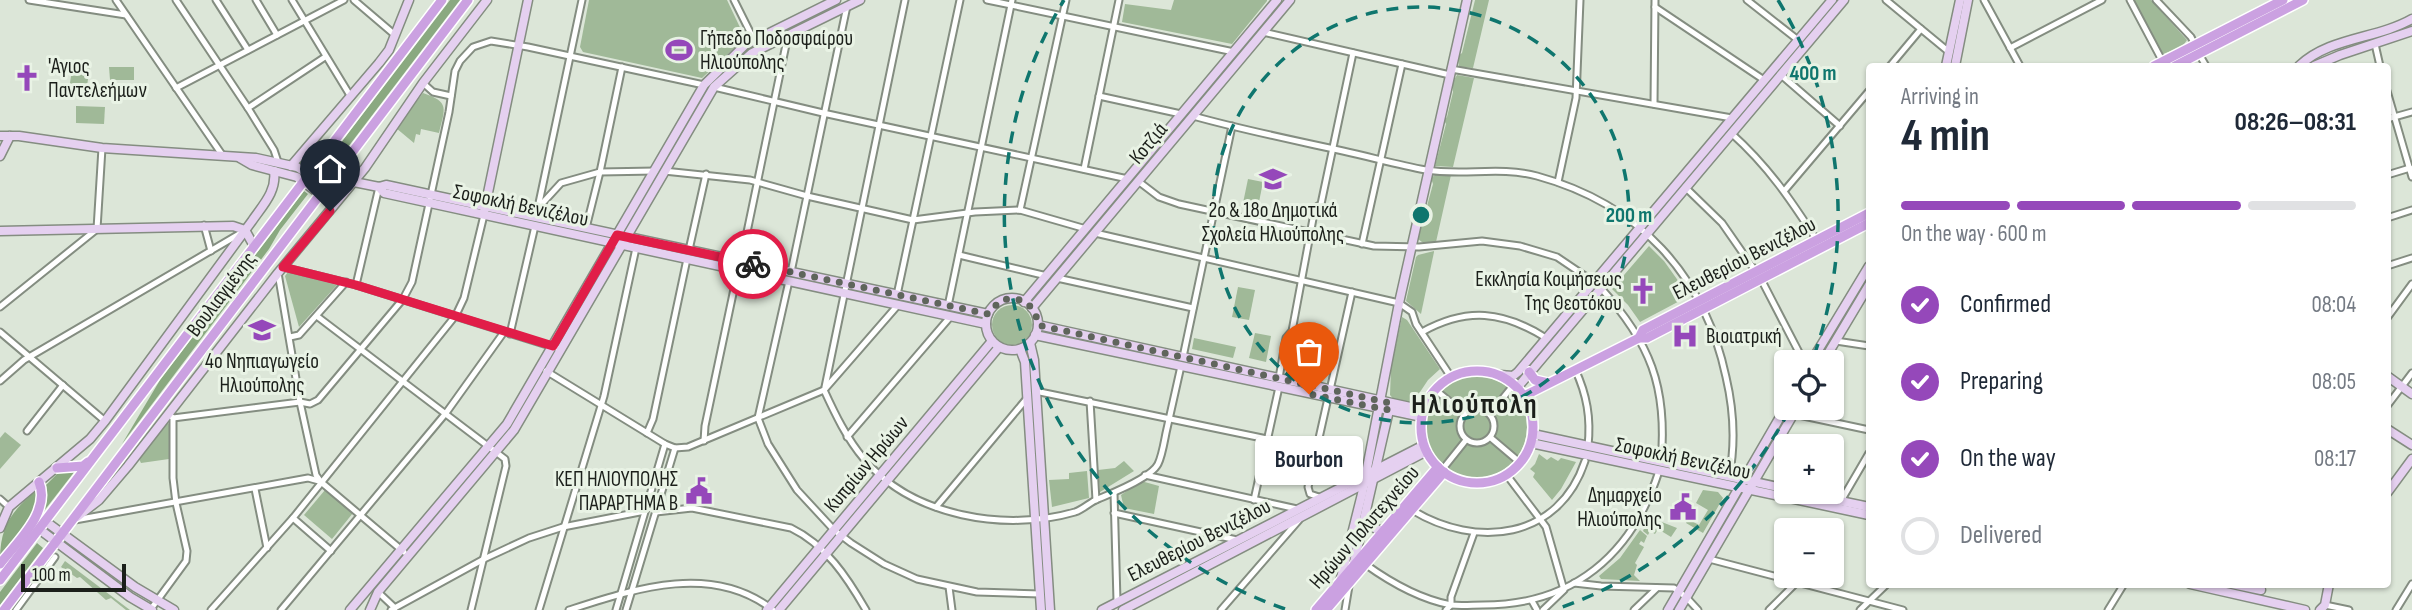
<!DOCTYPE html>
<meta charset="utf-8">
<style>
:root{--surface:#fff;--page:#f2f2f3;--text:#1f2937;--muted:#747a83;--line:#e0e1e3;--accent:#9548ba}
body{margin:0;font-family:"Sofia Sans Condensed",sans-serif;background:var(--page);color:var(--text);height:100vh;display:flex;flex-direction:column;font-size:26px;white-space:nowrap}
*{box-sizing:border-box;margin:0}
p{font-size:23px;color:var(--muted)}
.icon{flex:none;width:38px;height:38px;fill:none;stroke:currentColor;stroke-width:2;stroke-linecap:round;stroke-linejoin:round}
.map{position:relative;flex:1;overflow:hidden}
.drawer{position:absolute;left:1866px;top:63px;width:525px;height:525px;display:flex;flex-direction:column;background:var(--surface);border-radius:7px;box-shadow:0 2px 5px #0004}
.drawer>*{flex:none}
.tools{position:absolute;left:1774px;top:350px;display:grid;gap:14px}
.tools a{display:grid;place-items:center;width:70px;height:70px;border-radius:7px;background:var(--surface);box-shadow:0 2px 5px #0004;font-size:35px}
.scale{position:absolute;left:21px;bottom:18px;width:105px;box-sizing:border-box;padding-left:7px;border:4px solid #1b1f1a;border-top:0;font-size:19px;line-height:24px;white-space:nowrap;color:#1b1f1a;-webkit-text-stroke:5px #e9f3e5;paint-order:stroke}
.pin{position:absolute;display:grid;place-items:center;width:60px;height:60px;color:#fff;margin:-72px -30px;border-radius:50% 50% 50% 0;rotate:-45deg;box-shadow:0 0 7px #0007}
.pin .icon{rotate:45deg}
.courier{position:absolute;display:grid;place-items:center;width:70px;height:70px;margin:-35px;border:5px solid #e11d48;border-radius:50%;background:#fff;color:#222;box-shadow:0 2px 9px #0007}
.bubble{position:absolute;height:49px;border-radius:7px;background:var(--surface);box-shadow:0 2px 5px #0004;font-size:23px;font-weight:700;line-height:49px;text-align:center}
.headline em{font-style:normal;font-weight:700}
.headline div{display:flex;flex-direction:column-reverse}
.headline{display:flex;align-items:center;justify-content:space-between;height:119px;padding:0 35px}
h1{font-size:46px;font-weight:700;line-height:52px}
.bar{display:grid;grid-template-columns:repeat(4,1fr);gap:10px 7px;align-content:center;height:84px;padding:0 35px}
.bar i{height:9px;border-radius:5px;background:var(--line)}
.bar .current{background:var(--accent)}
.bar p{grid-column:span 4}
ol{padding:0 35px;list-style:none}
li{display:flex;align-items:center;gap:21px;height:77px}
li p{margin-inline-start:auto}
li .icon{padding:7px;border-radius:50%;background:var(--accent);color:#fff;stroke-width:4}
li:last-child{color:var(--muted)}
li i{width:38px;height:38px;border:4px solid var(--line);border-radius:50%}
.map>svg:first-child{display:block}
.green{fill:#a0b998}
.forest{fill:#8aa980}
.lines{fill:none;stroke-linecap:round;stroke-linejoin:round}
.street-casing{stroke:#848d81;stroke-width:9}
.secondary-casing{stroke:#848d81;stroke-width:11}
.primary-casing{stroke:#fff;stroke-width:12}
.street{stroke:#fff;stroke-width:5}
.secondary{stroke:#e5d0f0;stroke-width:8}
.primary{stroke:#cba1e1;stroke-width:9}
.done{stroke:#5f655c;stroke-width:7;stroke-dasharray:0 12.6}
.route{stroke:#e11d48;stroke-width:9}
.ring{fill:none;stroke:#0f766e;stroke-width:3.5;stroke-dasharray:12 9}
.labels{text-anchor:middle;stroke-width:6;stroke-linejoin:round;paint-order:stroke}
.poi-label{font-size:21px;fill:#1b1f1a;stroke:#e9f3e5;text-anchor:start}
.street-label{font-size:21px;fill:#1b1f1a;stroke:#e9f3e5}
.district-label{font-size:28px;font-weight:bold;letter-spacing:2px;fill:#1b1f1a;stroke:#e9f3e5}
.centre{fill:#0f766e;stroke:#e9f3e5;stroke-width:3.5}
.ring-label{font-size:21px;text-anchor:middle;font-weight:bold;fill:#0f766e;stroke:#e9f3e5;stroke-width:6;stroke-linejoin:round;paint-order:stroke}
</style>
<div class="map">
<svg width="2412" height="610" viewBox="0 0 2412 610">
<rect width="100%" height="100%" fill="#dce6d8"/>
<g class="green">
<path d="M589 0H727L745 38 702 78 583 52 580 47Z"/>
<path d="M1174 0H1267V1L1232 44 1122 22 1125 4 1171 10Z"/>
<path d="M1475 0H1489L1473 68 1459 67 1458 56 1462 53Z"/>
<path d="M2133 0H2151L2187 40 2182 47 2163 54Z"/>
<path d="M1830 8 1831 9 1652 221 1651 220Z"/>
<path d="M73 64 90 67 85 98 68 95Z"/>
<path d="M109 67H134V80H110Z"/>
<path d="M1457 75 1474 78 1453 167 1435 166 1446 124 1444 120 1447 117 1453 92 1452 83Z"/>
<path d="M423 93C450 102 445 108 439 133L421 129 420 135 416 134 414 143 396 128Z"/>
<path d="M76 106 105 107 104 124 76 123Z"/>
<path d="M1435 175H1451L1436 242H1422L1418 239 1433 184 1431 178Z"/>
<path d="M1248 179 1263 182 1258 207 1243 203Z"/>
<path d="M1649 246 1664 261 1689 296 1640 322 1628 305 1612 289Z"/>
<path d="M1434 251V252L1421 314 1406 301 1416 257 1418 255Z"/>
<path d="M288 272 337 285 299 327 285 276Z"/>
<path d="M1238 287 1255 290 1249 320 1232 317Z"/>
<circle cx="1012" cy="325" r="20"/>
<path d="M1402 317 1407 320 1440 369 1428 380 1412 404 1395 401 1390 395 1391 368Z"/>
<path d="M1255 333 1271 336 1266 362 1249 358Z"/>
<path d="M1194 338 1236 347 1233 358 1192 349Z"/>
<circle cx="1476" cy="427" r="51"/>
<path d="M171 423 169 459 141 463 139 459 165 424Z"/>
<path d="M5 432 21 445 0 469V438Z"/>
<path d="M1539 454 1547 460 1551 457 1558 461 1561 458 1576 462 1561 489 1552 500 1533 477 1535 473 1530 469 1535 464Z"/>
<path d="M1124 461 1134 471 1100 492 1098 470 1115 468Z"/>
<path d="M1087 471 1089 498 1052 507 1049 480 1069 479V473Z"/>
<path d="M1141 481 1159 486 1154 514 1124 508 1121 495Z"/>
<path d="M325 490 353 513 332 539 304 515Z"/>
<path d="M1703 490 1718 492 1723 498 1703 533 1686 523 1688 519 1699 525 1708 510 1696 503Z"/>
<path d="M1649 517 1677 528 1671 537 1658 529 1655 534 1650 531 1648 535 1643 531Z"/>
<path d="M1640 530 1647 536 1644 543 1641 541 1639 544 1644 547 1635 563 1637 565 1634 575 1640 581 1601 579 1599 576 1620 558Z"/>
<path d="M65 561 122 604 130 610H126L111 598 106 600 80 577 77 578 61 567Z"/>
</g>
<g class="forest">
<path d="M450 0H460L335 164 317 174Z"/>
<path d="M304 191 308 194 280 230 269 249 122 444 160 380Z"/>
<path d="M60 471H75L44 511 46 485Z"/>
<path d="M36 491 39 493 34 512 0 559C0 527 12 510 36 491Z"/>
<path d="M37 543 43 548 0 605V592Z"/>
</g>
<g class="lines">
<defs>
<g id="street">
<path d="M29 0 126 15"/>
<path d="M116 0 223 156"/>
<path d="M176 0 248 108 274 150 278 162"/>
<path d="M216 0 248 50"/>
<path d="M256 0 277 35"/>
<path d="M292 0 351 97"/>
<path d="M354 0 395 35"/>
<path d="M734 0 754 40"/>
<path d="M987 0 1234 52"/>
<path d="M1747 0 1798 40"/>
<path d="M1886 0 1949 52"/>
<path d="M1984 0 2020 66"/>
<path d="M2130 0 2165 66"/>
<path d="M2156 0 2191 37 2195 45"/>
<path d="M1655 7 1764 80"/>
<path d="M1263 32 1450 75"/>
<path d="M2375 44 2380 66"/>
<path d="M2010 48 2102 0"/>
<path d="M2199 54 2206 66"/>
<path d="M1890 66 1921 29"/>
<path d="M1451 69 1732 118"/>
<path d="M1780 74 1840 126"/>
<path d="M423 83 433 92 451 96"/>
<path d="M714 87 823 113 1128 179"/>
<path d="M176 88 344 0"/>
<path d="M2387 91 2412 177"/>
<path d="M1099 96 1181 114"/>
<path d="M1654 104 1655 0"/>
<path d="M248 108 325 57"/>
<path d="M1193 116C1243 130 1293 140 1343 151 1371 157 1398 165 1426 170 1463 176 1500 166 1537 176 1639 204 1704 274 1726 377 1734 411 1736 442 1729 477"/>
<path d="M2387 119 2412 112"/>
<path d="M1731 133C1768 166 1791 200 1818 242"/>
<path d="M1084 169 1119 0"/>
<path d="M664 171 750 180 807 196 913 220 975 212 1020 210 1086 229"/>
<path d="M2387 175 2410 168"/>
<path d="M1138 181 1159 197 1179 204 1374 246 1419 247 1482 241 1520 246 1557 257 1594 282"/>
<path d="M1558 182 1576 98 1580 0"/>
<path d="M1685 187 1722 223 1756 272"/>
<path d="M1785 190 1869 91"/>
<path d="M539 207 561 183 600 172 655 171"/>
<path d="M1020 210 1066 0"/>
<path d="M536 217 582 0"/>
<path d="M2387 218 2412 210"/>
<path d="M204 225 211 251"/>
<path d="M586 228 600 172 622 67"/>
<path d="M1095 233 1399 303 1412 312 1416 324 1451 377"/>
<path d="M1362 244 1402 64"/>
<path d="M689 250 706 174"/>
<path d="M959 255 1047 276"/>
<path d="M741 261 788 35"/>
<path d="M2387 266 2412 258"/>
<path d="M283 267 356 285 560 349"/>
<path d="M791 272 847 6"/>
<path d="M278 273 300 402 316 475 321 482 404 552"/>
<path d="M1057 278 1193 308"/>
<path d="M1761 279 1804 362"/>
<path d="M789 281 758 418 768 444 797 490 834 530 851 543 884 564 917 579 977 592 1040 594"/>
<path d="M356 285 379 187"/>
<path d="M1600 287C1650 342 1668 387 1661 462"/>
<path d="M897 295 960 0"/>
<path d="M948 306 1012 0"/>
<path d="M0 307 97 229 102 148"/>
<path d="M318 317 505 459 506 466 471 610"/>
<path d="M2387 318 2412 284"/>
<path d="M0 332 105 421"/>
<path d="M1422 332C1467 307 1503 311 1546 338"/>
<path d="M510 334 535 226"/>
<path d="M290 337 299 335 346 282"/>
<path d="M1836 341 1869 346"/>
<path d="M1183 357 1232 126"/>
<path d="M1575 369C1587 395 1591 418 1588 446"/>
<path d="M546 371 665 444 675 448 688 447 824 390 898 305"/>
<path d="M1279 378 1286 338 1292 331 1315 208 1321 204 1353 53"/>
<path d="M0 381 24 360 241 233"/>
<path d="M825 387 905 0"/>
<path d="M824 390C835 414 847 439 864 459 913 517 1006 532 1075 512 1084 509 1090 502 1098 499 1112 493 1151 478 1158 464 1162 456 1164 443 1166 433 1171 411 1176 388 1181 366"/>
<path d="M1330 390 1352 292"/>
<path d="M1035 391 1267 439"/>
<path d="M1438 392 1465 414"/>
<path d="M1090 401 1096 500"/>
<path d="M2387 406 2412 373"/>
<circle cx="1477" cy="426" r="17"/>
<path d="M1490 414 1511 388"/>
<path d="M1794 414 1869 430"/>
<path d="M173 418 300 402 310 404 318 400 403 299 412 282 449 112 455 71 460 61 473 47 491 41 528 47 704 85"/>
<path d="M27 431 63 385"/>
<path d="M647 433 653 419 687 259"/>
<path d="M847 437 951 316"/>
<path d="M1491 438 1517 460"/>
<path d="M704 441 705 426 738 270"/>
<path d="M1446 465 1466 440"/>
<path d="M1506 474 1546 527 1564 590 1543 610"/>
<path d="M1145 475 1297 509"/>
<path d="M255 489 267 548"/>
<path d="M1114 493 1117 601"/>
<path d="M1319 497 1310 494 1308 487 1328 398"/>
<path d="M0 499 9 507"/>
<path d="M1254 500 1279 387"/>
<path d="M1841 501 1869 453"/>
<path d="M936 507 1028 397"/>
<path d="M1412 510C1476 549 1559 540 1585 461"/>
<path d="M656 512 692 508 791 528C826 545 847 577 866 610"/>
<path d="M1114 513 1237 540"/>
<path d="M293 518 331 551"/>
<path d="M75 520 308 478 319 481"/>
<path d="M1709 559 1903 610"/>
<path d="M1365 564C1390 582 1419 599 1451 605 1461 606 1473 605 1483 605 1573 605 1632 555 1659 471"/>
<path d="M1574 583 1601 586 1674 588 1686 597 1698 610"/>
<path d="M949 587 952 610"/>
<path d="M378 592 395 608"/>
<path d="M1532 601 1537 610"/>
<path d="M2325 605 2349 610"/>
<path d="M151 609 186 561 187 551 176 503 173 478V418L171 416"/>
<path d="M16 610 55 557"/>
<path d="M211 610 293 518 456 315 464 298 484 215"/>
<path d="M281 610 446 413 504 332"/>
<path d="M391 610 484 559 529 538 563 527 645 511"/>
<path d="M539 610 604 396 636 248"/>
<path d="M569 610C634 589 712 562 773 610"/>
<path d="M616 610 665 444"/>
<path d="M626 610 675 448"/>
<path d="M1221 610 1299 520"/>
<path d="M1345 610 1349 586"/>
<path d="M1446 610 1451 605V597L1474 533"/>
<path d="M1634 610 1657 588"/>
<path d="M1769 610 1797 582"/>
<path d="M1860 610 1887 584"/>
<path d="M2108 610 2124 584"/>
<path d="M2396 610 2412 584"/>
</g>
<g id="secondary">
<path d="M1946 66 1960 0"/>
<path d="M1955 66 1968 0"/>
<path d="M2299 66C2329 37 2377 39 2412 19"/>
<path d="M2314 66 2340 55 2412 31"/>
<path d="M0 136H19L102 148 256 158 297 167 326 186"/>
<path d="M0 156 10 136"/>
<path d="M240 158 252 165 297 177 320 194"/>
<path d="M291 166 379 63 389 50 409 0"/>
<path d="M354 182 379 187 386 185 988 314"/>
<path d="M379 187 384 193 986 324"/>
<path d="M484 212 528 0"/>
<path d="M0 231 233 226 245 230 254 246"/>
<circle cx="1012" cy="324" r="26"/>
<path d="M1024 302 1277 0"/>
<path d="M1032 308 1290 0"/>
<path d="M1038 325 1424 410"/>
<path d="M1035 335 1422 417"/>
<path d="M1030 343 1034 360 1050 610"/>
<path d="M1020 349 1025 362 1041 610"/>
<path d="M1811 362 1869 266"/>
<path d="M1823 362 1869 285"/>
<path d="M1500 375 1513 376 1518 372 1832 0"/>
<path d="M2387 376 2412 394"/>
<path d="M1517 388 1844 0"/>
<path d="M2387 429 2412 445"/>
<path d="M1533 434 1787 489"/>
<path d="M1531 443 1869 515"/>
<path d="M1797 492 1869 507"/>
<path d="M2387 493 2412 459"/>
<path d="M1366 513 1370 525 1378 530H1384"/>
<path d="M77 517 99 500 128 466 278 273 365 168 423 83 487 0"/>
<path d="M45 521 135 587 174 610"/>
<path d="M0 528 9 507 90 439 105 421 252 221C263 205 277 191 274 171"/>
<path d="M39 529 130 597 152 610"/>
<path d="M1353 567 1390 406"/>
<path d="M1340 582 1362 494 1399 303 1467 0"/>
<path d="M2190 584 2305 610"/>
<path d="M2232 584 2261 590"/>
<path d="M350 610 507 424 704 85 745 45 836 0"/>
<path d="M370 610 378 592 514 430 714 87 752 53 860 0"/>
<path d="M767 610 992 341"/>
<path d="M779 610 999 347"/>
<path d="M1102 610 1424 445"/>
<path d="M1123 610 1427 451"/>
<path d="M1668 610 1787 405"/>
<path d="M1679 610 1797 408"/>
<path d="M2320 610 2325 605 2329 584"/>
</g>
<g id="primary">
<path d="M2154 66 2283 0"/>
<path d="M2175 66 2303 0"/>
<path d="M1639 338 1643 330 1869 213"/>
<circle cx="1477" cy="427" r="56"/>
<path d="M1529 372 1535 380 1548 383"/>
<path d="M1524 396 1639 338H1647L1869 223"/>
<path d="M57 468 83 466 88 462"/>
<path d="M0 564C17 542 51 512 39 482"/>
<path d="M0 580 442 0"/>
<path d="M4 610 468 0"/>
<path d="M1316 610 1438 467"/>
<path d="M1326 610 1444 472"/>
</g>
</defs>
<use href="#street" class="street-casing"/>
<use href="#secondary" class="secondary-casing"/>
<use href="#primary" class="primary-casing"/>
<use href="#street" class="street"/>
<use href="#secondary" class="secondary"/>
<use href="#primary" class="primary"/>
</g>
<g class="lines">
<path class="done" d="M753 264 988 314 1000 301C1020 294 1036 305 1038 325L1390 403 1389 410 1309 394"/>
<path class="route" d="M330 211 283 267 356 285 553 346 617 235 753 264"/>
</g>
<g class="ring">
<circle cx="1421" cy="215" r="208"/>
<path d="M1789 411A417 417 0 0 1 1557 609M1285 609A417 417 0 0 1 1064 0M1778 0A417 417 0 0 1 1812 361"/>
</g>
<defs>
<symbol id="stadium-bare" viewBox="-9 -9 18 18"><path d="M0-5a6.5 5 0 1 0 0 10a6.5 5 0 1 0 0-10ZM-3.5-1.8h7v3.6h-7Z" fill="#9548ba" stroke="#e9f3e5" stroke-width="2.5" paint-order="stroke"/></symbol>
<symbol id="church-bare" viewBox="-9 -9 18 18"><path d="M-1.2-6h2.4v3.5h3.3v2.4h-3.3V6h-2.4V-.1h-3.3v-2.4h3.3Z" fill="#9548ba" stroke="#e9f3e5" stroke-width="2.5" paint-order="stroke"/></symbol>
<symbol id="school-bare" viewBox="-9 -9 18 18"><path d="M0-5L7-2L0 1L-7-2ZM-4 1L0 2.5L4 1V4Q0 6-4 4Z" fill="#9548ba" stroke="#e9f3e5" stroke-width="2.5" paint-order="stroke"/></symbol>
<symbol id="hospital-bare" viewBox="-9 -9 18 18"><path d="M-5-5h3v3.5h4V-5h3V5h-3V1.5h-4V5h-3Z" fill="#9548ba" stroke="#e9f3e5" stroke-width="2.5" paint-order="stroke"/></symbol>
<symbol id="civic-bare" viewBox="-9 -9 18 18"><path d="M-.6-6.5H3V-4.5H.6V-3L4-1V1h2V6H-6V1h2V-1L-.6-3ZM-1.2 2.5V6h2.4V2.5Z" fill="#9548ba" stroke="#e9f3e5" stroke-width="2.5" paint-order="stroke"/></symbol>
</defs>
<g fill-rule="evenodd">
<use href="#stadium-bare" x="660" y="31" width="38" height="38"/>
<use href="#church-bare" x="8" y="59" width="38" height="38"/>
<use href="#school-bare" x="1254" y="160" width="38" height="38"/>
<use href="#church-bare" x="1624" y="272" width="38" height="38"/>
<use href="#school-bare" x="243" y="311" width="38" height="38"/>
<use href="#hospital-bare" x="1666" y="317" width="38" height="38"/>
<use href="#civic-bare" x="680" y="472" width="38" height="38"/>
<use href="#civic-bare" x="1664" y="488" width="38" height="38"/>
</g>
<g class="labels">
<g class="poi-label">
<text x="700" y="45">Γήπεδο Ποδοσφαίρου<tspan x="700" dy="24">Ηλιούπολης</tspan></text>
<text x="48" y="73">'Αγιος<tspan x="48" dy="24">Παντελεήμων</tspan></text>
<text x="1273" y="217" text-anchor="middle">2ο &amp; 18ο Δημοτικά<tspan x="1273" dy="24">Σχολεία Ηλιούπολης</tspan></text>
<text x="1622" y="286" text-anchor="end">Εκκλησία Κοιμήσεως<tspan x="1622" dy="24">Της Θεοτόκου</tspan></text>
<text x="1706" y="343">Βιοιατρική</text>
<text x="262" y="368" text-anchor="middle">4ο Νηπιαγωγείο<tspan x="262" dy="24">Ηλιούπολης</tspan></text>
<text x="678" y="486" text-anchor="end">ΚΕΠ ΗΛΙΟΥΠΟΛΗΣ<tspan x="678" dy="24">ΠΑΡΑΡΤΗΜΑ Β</tspan></text>
<text x="1662" y="502" text-anchor="end">Δημαρχείο<tspan x="1662" dy="24">Ηλιούπολης</tspan></text>
</g>
<g class="street-label">
<text transform="translate(1148 143) rotate(-50)" y="7">Κοτζιά</text>
<text transform="translate(521 205) rotate(12)" y="7">Σοφοκλή Βενιζέλου</text>
<text transform="translate(1744 258) rotate(-27)" y="7">Ελευθερίου Βενιζέλου</text>
<text transform="translate(221 294) rotate(-53)" y="7">Βουλιαγμένης</text>
<text transform="translate(1683 458) rotate(12)" y="7">Σοφοκλή Βενιζέλου</text>
<text transform="translate(866 464) rotate(-50)" y="7">Κυπρίων Ηρώων</text>
<text transform="translate(1364 527) rotate(-49)" y="7">Ηρώων Πολυτεχνείου</text>
<text transform="translate(1199 540) rotate(-27)" y="7">Ελευθερίου Βενιζέλου</text>
</g>
<g class="district-label">
<text x="1475" y="413">Ηλιούπολη</text>
</g>
</g>
<circle cx="1421" cy="215" r="10" class="centre"/>
<g class="ring-label">
<text x="1813" y="80">400 m</text>
<text x="1629" y="222">200 m</text>
</g>
</svg>
<div class="tools">
<a><svg class="icon" aria-label="locate" viewBox="0 0 24 24"><circle cx="12" cy="12" r="6"/><path d="M12 2v4M12 18v4M2 12h4M18 12h4"/></svg></a>
<a>+</a>
<a>−</a>
</div>
<div class="scale">100 m</div>
<div class="pin" style="left:1309px;top:394px;background:#ea580c"><svg class="icon" aria-label="bag" viewBox="0 0 24 24"><path d="M5 8h14l-1 12H6zM9 8a3 3 0 0 1 6 0"/></svg></div>
<div class="pin" style="left:330px;top:211px;background:#1f2937"><svg class="icon" aria-label="home" viewBox="0 0 24 24"><path d="M3 11l9-7 9 7M6 9v11h12V9"/></svg></div>
<div class="courier" style="left:753px;top:264px"><svg class="icon" aria-label="bike" viewBox="0 0 24 24"><circle cx="6" cy="16" r="4"/><circle cx="18" cy="16" r="4"/><path d="M6 16l4-8h5l3 8M10 8l3 8H6M13 5h3"/></svg></div>
<div class="bubble" style="left:1255px;top:436px;width:108px">Bourbon</div>
<section class="drawer">
<div class="headline"><div><h1>4 min</h1><p>Arriving in</p></div><em>08:26–08:31</em></div>
<div class="bar"><i class="current"></i><i class="current"></i><i class="current"></i><i></i><p>On the way · 600 m</p></div>
<ol>
<li><svg class="icon" aria-label="check" viewBox="0 0 24 24"><path d="M5 12l5 5 9-10"/></svg>Confirmed<p>08:04</p></li>
<li><svg class="icon" aria-label="check" viewBox="0 0 24 24"><path d="M5 12l5 5 9-10"/></svg>Preparing<p>08:05</p></li>
<li><svg class="icon" aria-label="check" viewBox="0 0 24 24"><path d="M5 12l5 5 9-10"/></svg>On the way<p>08:17</p></li>
<li><i></i>Delivered</li>
</ol>
</section>
</div>
